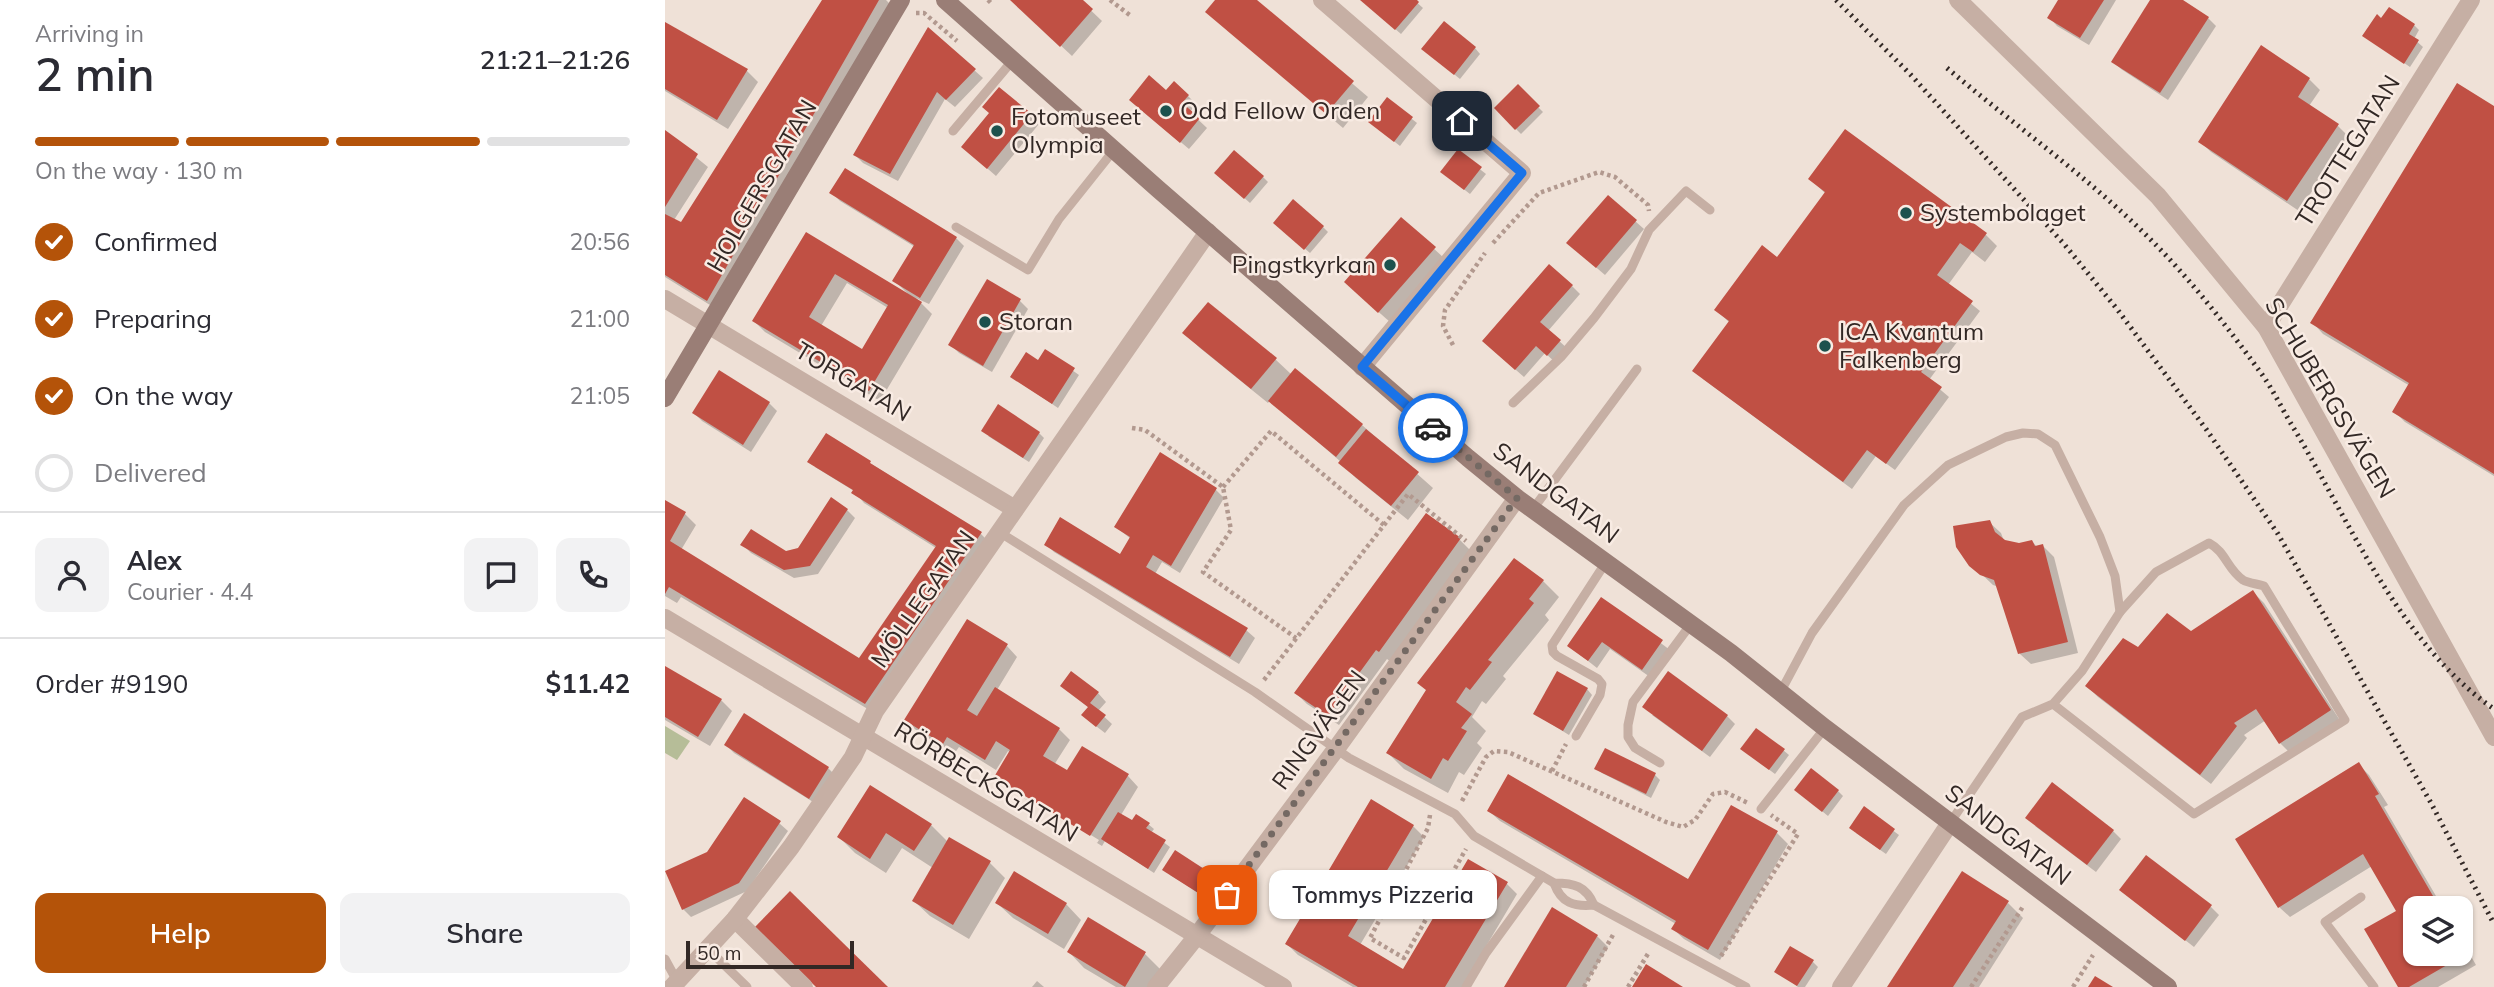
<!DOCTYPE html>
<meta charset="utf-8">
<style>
:root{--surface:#fff;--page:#f2f2f3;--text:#2b2b33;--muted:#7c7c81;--line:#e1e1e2;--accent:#b45309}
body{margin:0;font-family:Mulish,sans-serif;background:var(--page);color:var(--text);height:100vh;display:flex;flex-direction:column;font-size:26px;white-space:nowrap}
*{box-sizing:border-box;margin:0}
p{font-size:23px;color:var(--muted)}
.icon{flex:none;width:38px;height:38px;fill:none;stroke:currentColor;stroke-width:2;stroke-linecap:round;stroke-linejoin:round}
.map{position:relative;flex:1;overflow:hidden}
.sheet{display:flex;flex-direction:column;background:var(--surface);width:665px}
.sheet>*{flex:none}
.controls{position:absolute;left:1738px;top:896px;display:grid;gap:14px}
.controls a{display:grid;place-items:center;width:70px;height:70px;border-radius:14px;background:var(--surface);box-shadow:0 2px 5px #0004;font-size:35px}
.scale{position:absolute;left:21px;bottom:18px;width:168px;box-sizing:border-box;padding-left:7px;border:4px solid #322825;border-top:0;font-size:19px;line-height:24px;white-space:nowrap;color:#322825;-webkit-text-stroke:5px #f8ebe3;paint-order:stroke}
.pin{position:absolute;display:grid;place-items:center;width:60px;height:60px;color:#fff;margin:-30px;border-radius:14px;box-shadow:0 4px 10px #0006}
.courier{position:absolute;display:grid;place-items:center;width:70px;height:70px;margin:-35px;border:5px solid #1a73e8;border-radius:50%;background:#fff;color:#222;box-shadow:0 2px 9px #0007}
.bubble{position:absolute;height:49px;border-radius:14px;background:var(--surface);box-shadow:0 2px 5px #0004;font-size:23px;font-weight:600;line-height:49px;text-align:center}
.headline em{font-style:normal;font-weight:600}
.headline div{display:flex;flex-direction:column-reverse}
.headline{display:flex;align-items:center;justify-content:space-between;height:119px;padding:0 35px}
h1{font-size:46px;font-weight:600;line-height:52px}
.bar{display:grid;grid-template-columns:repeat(4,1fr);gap:10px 7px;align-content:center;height:84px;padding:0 35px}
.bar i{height:9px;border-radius:5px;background:var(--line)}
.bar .selected{background:var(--accent)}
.bar p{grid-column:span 4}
.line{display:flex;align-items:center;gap:18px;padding:0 35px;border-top:2px solid var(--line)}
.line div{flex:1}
.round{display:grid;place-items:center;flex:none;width:74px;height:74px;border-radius:14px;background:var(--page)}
ol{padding:0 35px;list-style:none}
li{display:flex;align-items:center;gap:21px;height:77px}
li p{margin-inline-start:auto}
li .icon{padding:7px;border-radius:50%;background:var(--accent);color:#fff;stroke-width:4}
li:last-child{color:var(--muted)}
li i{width:38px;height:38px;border:4px solid var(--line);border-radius:50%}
.action{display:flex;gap:14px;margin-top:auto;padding:14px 35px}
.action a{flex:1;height:80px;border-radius:14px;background:var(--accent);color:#fff;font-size:28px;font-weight:600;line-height:80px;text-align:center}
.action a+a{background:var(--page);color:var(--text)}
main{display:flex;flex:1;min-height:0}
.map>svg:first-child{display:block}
.green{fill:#b6bd98}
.shadow{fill:#0003;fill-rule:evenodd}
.building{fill:#c05044;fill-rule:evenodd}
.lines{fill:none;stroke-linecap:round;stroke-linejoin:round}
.path{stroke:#b2998f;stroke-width:4.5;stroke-dasharray:3.5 3.5;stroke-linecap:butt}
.service{stroke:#c6afa4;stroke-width:9}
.minor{stroke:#c6afa4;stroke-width:18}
.secondary{stroke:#9a7e76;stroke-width:18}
.rail{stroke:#322825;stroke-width:5;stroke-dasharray:2 5;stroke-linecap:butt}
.done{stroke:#746963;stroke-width:7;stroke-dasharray:0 12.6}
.route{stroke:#1a73e8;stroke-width:9}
.poi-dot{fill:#1d514d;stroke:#f8ebe3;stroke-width:2.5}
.labels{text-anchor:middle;stroke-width:5;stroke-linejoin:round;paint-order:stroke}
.poi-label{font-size:24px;fill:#322825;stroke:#f8ebe3;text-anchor:start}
.street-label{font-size:24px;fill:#322825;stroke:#f8ebe3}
</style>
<main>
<section class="sheet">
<div class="headline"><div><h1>2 min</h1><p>Arriving in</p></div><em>21:21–21:26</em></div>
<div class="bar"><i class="selected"></i><i class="selected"></i><i class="selected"></i><i></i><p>On the way · 130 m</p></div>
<ol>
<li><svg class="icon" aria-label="check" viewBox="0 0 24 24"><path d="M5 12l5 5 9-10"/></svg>Confirmed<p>20:56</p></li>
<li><svg class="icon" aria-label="check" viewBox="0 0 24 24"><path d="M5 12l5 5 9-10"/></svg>Preparing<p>21:00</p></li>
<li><svg class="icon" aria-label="check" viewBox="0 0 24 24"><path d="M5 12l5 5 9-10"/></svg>On the way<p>21:05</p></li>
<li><i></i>Delivered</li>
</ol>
<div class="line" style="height:126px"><a class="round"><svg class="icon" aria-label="person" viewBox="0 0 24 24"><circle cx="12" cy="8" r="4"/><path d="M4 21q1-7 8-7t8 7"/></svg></a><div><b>Alex</b><p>Courier · 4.4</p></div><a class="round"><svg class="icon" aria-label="chat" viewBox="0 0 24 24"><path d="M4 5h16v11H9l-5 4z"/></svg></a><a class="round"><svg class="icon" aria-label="phone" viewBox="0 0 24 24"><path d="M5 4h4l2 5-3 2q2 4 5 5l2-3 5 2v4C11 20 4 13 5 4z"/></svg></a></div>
<div class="line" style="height:91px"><div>Order #9190</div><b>$11.42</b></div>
<div class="action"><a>Help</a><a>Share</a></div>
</section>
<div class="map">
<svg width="1829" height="987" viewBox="0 0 1829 987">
<rect width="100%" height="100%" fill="#efe1d7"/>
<path class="green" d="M0 726 25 741 12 760 0 753Z"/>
<g class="shadow">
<path d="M158 0H221L227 6 53 310 0 277V132L43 167 9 220 16 224Z"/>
<path d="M347 0H415L437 21 407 56Z"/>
<path d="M552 0H590L703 97 678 128 542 12Z"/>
<path d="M697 0H749L758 8 736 34Z"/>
<path d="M1395 0H1451L1424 45 1392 26 1384 17Z"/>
<path d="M1488 0H1514L1543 18 1551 26 1503 100 1456 69 1448 61Z"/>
<path d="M1717 20 1749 25 1754 30 1749 39 1758 47 1745 67 1699 36Z"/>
<path d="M0 24 82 71 93 82 63 129 0 91Z"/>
<path d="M264 30 318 78 290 107 280 99 233 181 198 163 190 155Z"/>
<path d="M810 48 815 54 795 79 764 54Z"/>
<path d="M1597 48 1644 79 1655 90 1644 106 1672 125 1683 136 1634 211 1546 152 1535 141Z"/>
<path d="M853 87 878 112 856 134 831 109Z"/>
<path d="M334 89 374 124 331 176 307 155 326 114Z"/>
<path d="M502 93 523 96 531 104 525 112 542 128 524 149 474 107Z"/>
<path d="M723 100 752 123 735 146 711 127Z"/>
<path d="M1829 108V476L1740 422 1729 411 1745 386 1658 334 1648 323Z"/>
<path d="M1181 132 1321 235 1332 246 1320 262 1307 252 1283 285 1315 311 1264 380 1284 397 1230 470 1211 456 1187 489 1038 379 1065 323 1051 310 1112 259 1161 194 1145 179Z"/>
<path d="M793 152 821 174 805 194 783 177Z"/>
<path d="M598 177 603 182 585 203 557 178Z"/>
<path d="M167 193 291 238 299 246 264 304 251 298 267 314 215 401 100 332 89 321 141 234 243 294 230 281 250 247 175 201ZM182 283 223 308 197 351 156 326Z"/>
<path d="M943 197 979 229 940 275 912 251Z"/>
<path d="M737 219 780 259 725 322 692 293Z"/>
<path d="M658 227 663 232 645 253 616 228Z"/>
<path d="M907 286 915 294 883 331 903 349 891 363 880 353 859 377 827 349Z"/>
<path d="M355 301 363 309 327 372 294 353 286 345Z"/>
<path d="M520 333 610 359 627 375 697 425 768 488 743 520 691 478 676 462 605 400 603 403 535 348Z"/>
<path d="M380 351 414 375 393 408 347 377 373 362Z"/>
<path d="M104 403 112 411 86 452 37 421 29 413Z"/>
<path d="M374 433 379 438 364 462 323 436Z"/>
<path d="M161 435 315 533 326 544 211 714 16 597 12 603 0 596V502L20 514 31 525 16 550 194 661 271 548 199 503 189 491 150 467Z"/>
<path d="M495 455 551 490 559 498 515 573 497 562 490 574 581 630 590 638 574 664 389 552 381 544 455 556 466 539 451 527Z"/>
<path d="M182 510 190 518 153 574 129 578 86 553 78 545 120 553 134 549Z"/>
<path d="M762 516 795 540 806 551 726 662 722 659 674 725 642 704 631 693Z"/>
<path d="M1324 522 1336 533 1339 541 1354 545 1367 541 1372 547 1378 546 1389 557 1413 653 1366 664 1355 654 1334 587 1328 585 1306 564Z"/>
<path d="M878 581 894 597 880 615 884 620 838 676 841 679 821 704 817 701 807 717 821 731 812 743 817 748 799 775 794 772 783 793 739 769 723 753Z"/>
<path d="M1588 592 1599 603 1676 722 1626 754 1615 743 1601 720 1579 735 1582 738 1546 784 1433 697 1422 686 1526 634Z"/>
<path d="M937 599 1005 650 985 677 945 649 932 668 904 646Z"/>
<path d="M342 646 352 657 332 690 394 729 405 740 389 765 402 773 463 776 473 787 456 815 468 823 483 824 489 829 486 833 505 847 489 873 440 841 437 846 342 788 331 777 346 753 343 751 331 770 294 747 289 754 252 731 241 720ZM341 783 434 840 432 843 341 787Z"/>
<path d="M0 668 56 700 67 711 45 746 0 720Z"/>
<path d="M398 686 433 693 441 702 433 711 447 724 440 733 427 723 424 708Z"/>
<path d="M922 689 927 695 904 735 870 714Z"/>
<path d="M987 715 1062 716 1070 724 1045 757Z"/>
<path d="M80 716 163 768 171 776 153 805 69 753 61 745Z"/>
<path d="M1118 750 1124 755 1110 774 1083 754Z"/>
<path d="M1693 764 1704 775 1723 805 1719 807 1778 908H1750V954H1796V939L1811 965 1773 987H1735L1733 912 1707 866 1625 917 1614 907Z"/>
<path d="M931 768 990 775 995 780 986 798 937 773Z"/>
<path d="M1173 791 1178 796 1163 816 1137 795Z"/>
<path d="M706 802 748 826 759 837 695 945 738 971 841 883 852 894 797 987H688L633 955 622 944Z"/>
<path d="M1199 809 1234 835 1221 854 1191 833Z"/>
<path d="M824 811 1024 881 1112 833 1123 844 1055 960 1019 939 1008 929 1011 924 835 821Z"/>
<path d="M114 823 123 831 82 891 26 917 18 909Z"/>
<path d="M266 825 283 842 325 863 340 878 304 939 265 916 249 901 268 868 237 848 221 873 190 853 174 837Z"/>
<path d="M1370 826 1448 831 1456 839 1431 872Z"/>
<path d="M510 853 557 885 547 901 505 875Z"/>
<path d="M1456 890 1546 907 1554 915 1529 947Z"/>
<path d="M332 903 401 904 416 920 399 949 348 918Z"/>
<path d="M1343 903 1358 918 1314 987H1224Z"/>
<path d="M932 936 943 947 919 987H841Z"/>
<path d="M404 952 480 954 495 969 484 987H451L419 968Z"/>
<path d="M1148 962 1153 967 1140 987H1133L1111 971Z"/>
<path d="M372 981 379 987H367Z"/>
</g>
<g class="building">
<path d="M157 0H214L42 301 0 275V214L16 222Z"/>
<path d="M345 0H418L428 9 395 47Z"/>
<path d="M550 0H592L689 81 661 114 540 12Z"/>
<path d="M695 0H752L754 2 730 30Z"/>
<path d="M1393 0H1439L1415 38 1382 18Z"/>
<path d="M1485 0H1518L1544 17 1495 93 1446 62Z"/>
<path d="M1724 7 1750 24 1744 34 1754 40 1739 64 1697 36 1712 14 1716 18Z"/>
<path d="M779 21 811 47 789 75 756 49Z"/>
<path d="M0 22 83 69 52 120 0 89Z"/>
<path d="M263 27 311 69 281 100 272 92 225 174 188 155Z"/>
<path d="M1596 45 1645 78 1633 97 1674 124 1622 201 1533 142Z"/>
<path d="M484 75 501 90 509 81 524 95 517 103 535 118 515 143 464 100Z"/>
<path d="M1792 83 1829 106V474L1727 412 1744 383 1645 323Z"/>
<path d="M853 84 875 106 850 130 829 108Z"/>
<path d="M334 87 367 114 322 169 296 147 324 113 317 107Z"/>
<path d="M722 97 748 117 729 142 703 122Z"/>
<path d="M1180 129 1322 233 1308 252 1295 243 1272 275 1308 301 1256 372 1277 387 1221 464 1202 450 1178 482 1027 371 1064 321 1049 310 1097 245 1112 257 1160 192 1143 179Z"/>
<path d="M0 130 33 154 0 207Z"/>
<path d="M793 149 817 167 799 190 775 172Z"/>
<path d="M569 150 599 176 579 199 549 173Z"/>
<path d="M180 168 292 237 255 298 227 281 249 245 164 193Z"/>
<path d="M943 195 972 220 931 268 901 243Z"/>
<path d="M628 199 659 226 639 250 608 223Z"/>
<path d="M736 217 771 247 713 313 679 282Z"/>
<path d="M141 232 257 302 204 391 87 321ZM170 274 223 305 197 349 144 317Z"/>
<path d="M884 264 908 285 875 322 896 340 882 356 871 346 850 370 817 341Z"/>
<path d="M322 279 356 299 318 366 283 345Z"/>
<path d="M543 302 612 358 586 389 517 333Z"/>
<path d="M380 349 410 368 387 404 345 377 361 352 373 360Z"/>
<path d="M630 368 698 424 671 457 603 401Z"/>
<path d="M54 370 105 402 78 445 27 413Z"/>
<path d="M333 404 375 432 358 458 316 431Z"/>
<path d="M701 429 754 472 726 506 673 463Z"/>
<path d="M161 433 206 461 205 463 317 532 200 704 4 587 0 594V500L21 512 5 541 194 658 271 546 186 493 188 490 142 462Z"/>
<path d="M495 452 552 488 506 566 488 555 481 567 583 628 565 657 379 545 395 517 455 554 465 537 449 527Z"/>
<path d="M166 497 183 509 145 566 119 570 75 545 86 529 121 551 133 548Z"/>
<path d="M761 513 796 538 714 652 711 650 663 716 629 693Z"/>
<path d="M1325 520 1330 532 1340 540 1354 543 1367 540 1370 546 1378 544 1403 642 1353 654 1329 580 1315 575 1304 566 1291 547 1288 526Z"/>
<path d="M849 558 879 580 864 599 869 603 823 660 827 662 805 690 801 687 791 702 807 714 796 728 802 731 783 761 778 758 766 779 721 753 761 690 752 683Z"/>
<path d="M1588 590 1666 710 1614 744 1591 709 1569 723 1572 726 1535 775 1420 686 1458 638 1473 647 1502 613 1526 631Z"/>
<path d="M936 597 998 640 977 670 937 642 923 661 902 646Z"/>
<path d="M302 619 343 644 302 710 312 716 330 687 395 728 378 756 402 770 417 746 464 774 425 836 329 777 345 750 331 741 320 760 282 737 278 744 239 720Z"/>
<path d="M0 666 57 699 33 737 0 717Z"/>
<path d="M406 671 434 692 425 703 441 715 431 727 416 715 423 707 395 686Z"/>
<path d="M892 671 923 688 898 731 868 714Z"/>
<path d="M1003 671 1063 715 1037 751 977 707Z"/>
<path d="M79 713 164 767 144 799 59 745Z"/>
<path d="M1091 728 1120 749 1104 770 1075 749Z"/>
<path d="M940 748 991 773 981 794 929 769Z"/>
<path d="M1694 762 1714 794 1710 796 1775 908H1750V954H1796V944L1801 954 1744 987H1733L1699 929 1731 911 1698 854 1613 908 1570 839Z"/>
<path d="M1146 768 1174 790 1157 812 1129 790Z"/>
<path d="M843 774 1023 879 1066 805 1113 831 1043 950 1006 929 1011 921 822 811Z"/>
<path d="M1387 782 1449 830 1422 865 1360 818Z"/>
<path d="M205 785 267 824 249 851 221 833 205 859 172 837Z"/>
<path d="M79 797 116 821 74 883 17 910 0 871 42 852Z"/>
<path d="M706 799 749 825 683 936 738 969 803 859 843 882 780 987H693L620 944Z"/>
<path d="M1199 806 1230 829 1215 850 1184 828Z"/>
<path d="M453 812 467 820 471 814 485 823 481 828 501 840 483 869 436 839Z"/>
<path d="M284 837 326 861 288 925 247 901Z"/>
<path d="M510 850 553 878 541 898 497 870Z"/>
<path d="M1481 855 1547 905 1520 941 1454 890Z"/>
<path d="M349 871 402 903 383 934 330 903Z"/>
<path d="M1297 871 1344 901 1288 987H1222Z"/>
<path d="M125 891 223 987H151L90 927Z"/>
<path d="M887 907 933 935 901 987H839Z"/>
<path d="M423 917 481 952 460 987 402 952Z"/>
<path d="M1125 946 1149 960 1132 986 1109 972Z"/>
<path d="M981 964 1018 987H967Z"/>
<path d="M1430 976 1448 987H1423Z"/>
</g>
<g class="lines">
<g class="path">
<path d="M323 0 326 3"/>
<path d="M445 0 466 16"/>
<path d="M251 13H259L292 41"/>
<path d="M828 243 874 193 934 172 950 177 983 205 984 211"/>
<path d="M788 345 778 326 780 310 820 253"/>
<path d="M467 428 480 430 558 487 566 530 538 572 631 638"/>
<path d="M558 487 606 431 719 525"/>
<path d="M599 680 743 494 801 541"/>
<path d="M887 771 901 744"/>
<path d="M797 801 821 757 829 751 843 752 1001 822 1018 827 1030 820 1048 794 1060 792 1083 803"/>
<path d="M765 815 763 828 705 938 739 958 801 849"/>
<path d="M1056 956 1133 834 1106 815"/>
<path d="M919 987 949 933"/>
<path d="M963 987 984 952"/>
<path d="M1306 987 1359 905"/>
<path d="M1408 987 1428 955"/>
</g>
<g class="service">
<path d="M288 131 348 60"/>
<path d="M291 227 363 270 394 219 449 150"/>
<path d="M848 403 896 357 929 318 966 269 984 230 1021 191 1045 210"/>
<path d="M868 509 972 369"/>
<path d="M334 532 590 692 684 758 790 814 809 836 889 883C909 883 921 886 929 905"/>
<path d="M1115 693 1147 633 1239 505 1283 465 1341 437 1358 433 1373 434 1390 445 1435 537 1450 576 1455 612"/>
<path d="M911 736 935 695 937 684 933 679 892 656 888 652 887 645 941 562"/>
<path d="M995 763 970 748 963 737V725L968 702 1026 624"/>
<path d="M1096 809 1160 728"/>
<path d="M1285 823 1357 717 1388 704 1417 671 1455 612 1491 572 1544 543C1561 552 1562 569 1578 580 1583 583 1593 584 1599 586L1680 720 1529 814 1388 704"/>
<path d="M889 883C896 903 909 907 929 905L1081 987"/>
<path d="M1696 897 1660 922 1709 987"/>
<path d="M43 949 82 987"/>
<path d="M0 959 12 981"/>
<path d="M801 987 821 953 877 876"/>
</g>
<g class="minor">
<path d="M657 0 857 173 697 367"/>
<path d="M1293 0 1493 196 1601 327 1829 737"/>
<path d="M0 299 350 509"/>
<path d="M1601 327 1806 0"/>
<path d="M0 618 618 987"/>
<path d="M70 919 139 987"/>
<path d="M7 987 70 919 126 847 188 757 210 711 543 232"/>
<path d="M491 987 531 937 671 749 852 498"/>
<path d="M1176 987 1285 823"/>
</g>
<g class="secondary">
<path d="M280 0 493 189 803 458 852 498 1066 653 1160 728 1503 987"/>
<path d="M0 398 236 0"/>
</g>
<g class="rail">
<path d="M1171 0 1245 74 1399 244 1452 309 1541 429 1613 534 1766 803 1829 924"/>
<path d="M1282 68C1348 124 1419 174 1481 235 1523 276 1561 325 1596 373 1609 391 1619 413 1631 432 1687 527 1736 644 1829 709"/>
</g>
</g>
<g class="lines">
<path class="done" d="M562 895 852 498 768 428"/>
<path class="route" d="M768 428 697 367 857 173 797 121"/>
</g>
<g class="poi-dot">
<circle cx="501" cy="111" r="7"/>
<circle cx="332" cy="131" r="7"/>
<circle cx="1241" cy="213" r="7"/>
<circle cx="725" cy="265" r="7"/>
<circle cx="320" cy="322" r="7"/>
<circle cx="1160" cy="346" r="7"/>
</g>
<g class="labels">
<g class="poi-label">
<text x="515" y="119">Odd Fellow Orden</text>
<text x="346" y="125">Fotomuseet<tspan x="346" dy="28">Olympia</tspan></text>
<text x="1255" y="221">Systembolaget</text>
<text x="711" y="273" text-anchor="end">Pingstkyrkan</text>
<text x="334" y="330">Storan</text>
<text x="1174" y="340">ICA Kvantum<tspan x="1174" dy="28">Falkenberg</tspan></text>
</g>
<g class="street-label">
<text transform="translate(1683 151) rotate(-58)" y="8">TROTTEGATAN</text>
<text transform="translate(97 186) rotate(-60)" y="8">HOLGERSGATAN</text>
<text transform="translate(188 382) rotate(31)" y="8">TORGATAN</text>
<text transform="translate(1665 398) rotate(59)" y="8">SCHUBERGSVÄGEN</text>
<text transform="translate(891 493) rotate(37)" y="8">SANDGATAN</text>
<text transform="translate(258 599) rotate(-55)" y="8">MÖLLEGATAN</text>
<text transform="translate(654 730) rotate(-54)" y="8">RINGVÄGEN</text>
<text transform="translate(321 782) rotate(31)" y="8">RÖRBECKSGATAN</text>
<text transform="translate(1343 835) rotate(37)" y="8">SANDGATAN</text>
</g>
</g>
</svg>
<div class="controls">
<a><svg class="icon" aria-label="layers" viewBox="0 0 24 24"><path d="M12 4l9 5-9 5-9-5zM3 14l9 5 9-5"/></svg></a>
</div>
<div class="scale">50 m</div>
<div class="pin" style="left:562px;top:895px;background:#ea580c"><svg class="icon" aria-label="bag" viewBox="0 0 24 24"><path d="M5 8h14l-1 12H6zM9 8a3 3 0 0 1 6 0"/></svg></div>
<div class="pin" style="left:797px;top:121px;background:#1f2937"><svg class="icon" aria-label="home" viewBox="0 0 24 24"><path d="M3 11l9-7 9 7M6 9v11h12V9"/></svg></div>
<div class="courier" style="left:768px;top:428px"><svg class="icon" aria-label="car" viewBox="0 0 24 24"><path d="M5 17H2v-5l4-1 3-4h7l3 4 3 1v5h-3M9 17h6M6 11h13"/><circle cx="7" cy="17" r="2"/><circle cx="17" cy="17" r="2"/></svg></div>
<div class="bubble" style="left:604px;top:870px;width:228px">Tommys Pizzeria</div>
</div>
</main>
